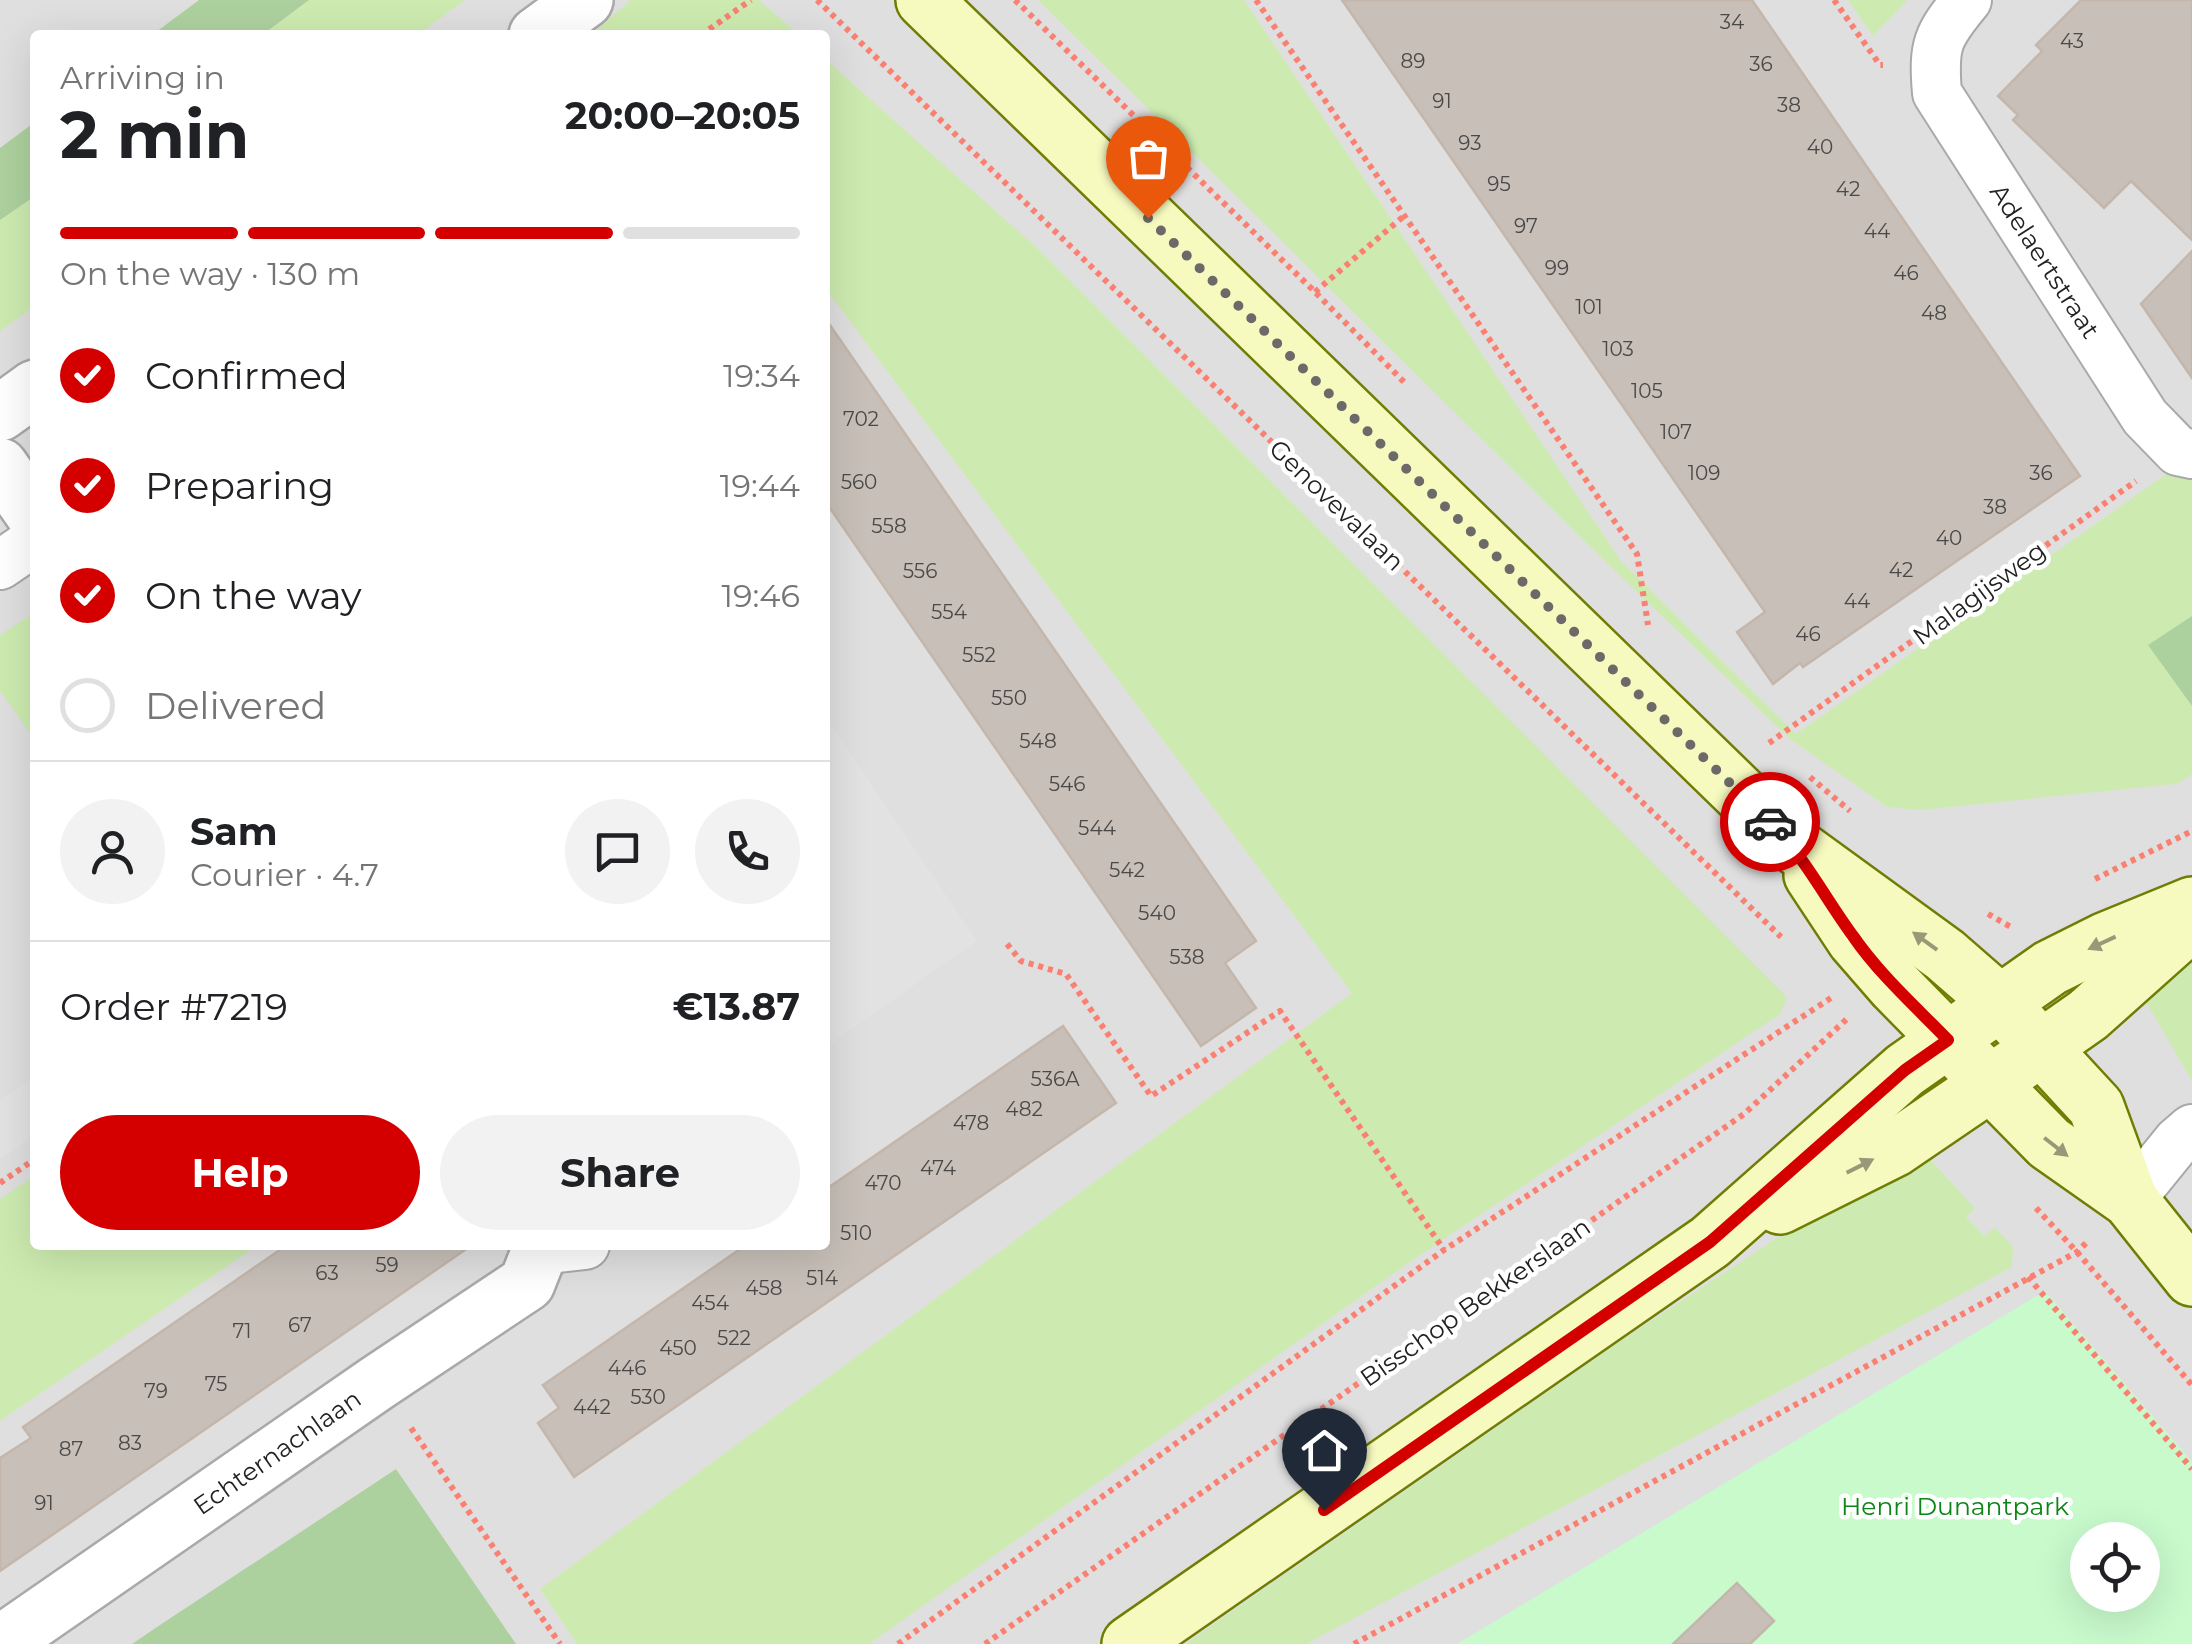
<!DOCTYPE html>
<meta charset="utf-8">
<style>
:root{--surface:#fff;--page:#f2f2f2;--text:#202124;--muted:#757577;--line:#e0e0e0;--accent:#d40000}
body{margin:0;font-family:Montserrat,sans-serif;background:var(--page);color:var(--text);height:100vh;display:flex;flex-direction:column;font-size:38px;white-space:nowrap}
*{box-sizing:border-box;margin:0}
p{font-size:32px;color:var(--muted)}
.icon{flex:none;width:55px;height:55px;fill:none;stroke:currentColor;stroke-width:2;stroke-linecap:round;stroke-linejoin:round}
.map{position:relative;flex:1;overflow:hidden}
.sheet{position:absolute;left:30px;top:30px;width:800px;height:1220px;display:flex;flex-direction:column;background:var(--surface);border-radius:10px;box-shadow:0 10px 40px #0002}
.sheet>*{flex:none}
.fabs{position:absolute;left:2070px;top:1522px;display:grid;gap:20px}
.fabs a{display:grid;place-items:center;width:90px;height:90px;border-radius:50%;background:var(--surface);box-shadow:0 10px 40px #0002;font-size:50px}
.pin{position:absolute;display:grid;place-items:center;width:85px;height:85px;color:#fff;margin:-102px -42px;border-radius:50% 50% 50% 0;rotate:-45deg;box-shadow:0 0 10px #0007}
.pin .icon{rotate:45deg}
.courier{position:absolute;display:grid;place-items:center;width:100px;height:100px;margin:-50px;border:8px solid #d40000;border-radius:50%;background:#fff;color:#222;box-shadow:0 2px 12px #0007}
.summary em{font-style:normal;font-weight:700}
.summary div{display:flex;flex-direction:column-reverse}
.summary{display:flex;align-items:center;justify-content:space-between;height:170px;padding:0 30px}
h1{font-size:65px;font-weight:700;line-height:75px}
.bar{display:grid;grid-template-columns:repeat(4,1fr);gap:15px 10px;align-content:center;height:120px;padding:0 30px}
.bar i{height:12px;border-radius:8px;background:var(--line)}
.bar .current{background:var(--accent)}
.bar p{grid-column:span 4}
.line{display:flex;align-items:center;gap:25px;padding:0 30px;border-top:2px solid var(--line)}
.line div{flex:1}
.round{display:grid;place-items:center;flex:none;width:105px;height:105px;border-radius:52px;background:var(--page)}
ol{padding:0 30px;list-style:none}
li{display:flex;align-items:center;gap:30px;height:110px}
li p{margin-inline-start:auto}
li .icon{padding:10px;border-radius:50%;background:var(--accent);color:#fff;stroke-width:4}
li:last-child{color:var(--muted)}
li i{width:55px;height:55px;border:5px solid var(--line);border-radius:50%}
.button{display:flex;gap:20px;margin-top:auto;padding:20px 30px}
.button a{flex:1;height:115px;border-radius:60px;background:var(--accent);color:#fff;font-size:40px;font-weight:700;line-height:115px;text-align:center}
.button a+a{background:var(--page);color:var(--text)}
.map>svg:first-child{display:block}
.residential{fill:#e0dfdf;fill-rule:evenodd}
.grass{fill:#cdebb0}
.forest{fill:#add19e}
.park{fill:#c8facc;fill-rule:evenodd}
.parking{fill:#e2e2e2}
.building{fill:#c7bfb8;stroke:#c4b6ab;stroke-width:2.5}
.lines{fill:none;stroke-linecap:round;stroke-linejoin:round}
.minor-casing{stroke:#a9a9a9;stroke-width:52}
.tertiary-casing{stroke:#a9a9a9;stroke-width:60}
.secondary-casing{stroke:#707d05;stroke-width:60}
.path{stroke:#fa8072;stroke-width:6;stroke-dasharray:5 5;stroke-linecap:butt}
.minor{stroke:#fff;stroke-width:48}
.tertiary{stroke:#fff;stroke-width:55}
.secondary{stroke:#f7fabf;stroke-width:55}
.oneway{fill:#979978}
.done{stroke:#6b6a68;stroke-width:10;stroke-dasharray:0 18}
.route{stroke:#d40000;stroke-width:12}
.labels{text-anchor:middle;stroke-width:9;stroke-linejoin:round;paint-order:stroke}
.number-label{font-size:20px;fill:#4b4948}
.street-label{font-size:25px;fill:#222;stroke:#fff}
.park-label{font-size:25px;fill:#0c8416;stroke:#fff}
</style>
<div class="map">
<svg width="2192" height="1644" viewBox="0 0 2192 1644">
<rect width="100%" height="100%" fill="#f2efe9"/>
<path class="residential" d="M0 0H2192V1644H0ZM35 35H825V1245H35ZM2088 1540H2142V1595H2088Z"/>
<g class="grass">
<path d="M309 0H465L417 35H262Z"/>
<path d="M631 0H759L799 35H590Z"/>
<path d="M1038 0H1244L1621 561 1796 734 2168 473 2192 480V616L2149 645 2192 706V774L2177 784 1919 810 1887 807 1790 739 1610 566Z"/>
<path d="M1848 0H1907L1873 36Z"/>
<path d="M825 59 1037 248 1787 997 1780 1014 1417 1257 869 1644H577L540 1589 1352 993 825 288Z"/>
<path d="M35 196V306L0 331V220Z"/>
<path d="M35 612V740L0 691V635Z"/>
<path d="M2192 957V1081L2145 1000Z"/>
<path d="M1925 1154 1975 1208 1966 1217 1984 1236 1995 1227 2013 1247 2012 1267 1306 1644H1185L1610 1348 1806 1219Z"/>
<path d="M35 1175V1245H258L0 1421V1199Z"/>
</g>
<g class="forest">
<path d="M199 0H309L262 35H152Z"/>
<path d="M35 122V196L0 220V148Z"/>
<path d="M2192 616V706L2148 645Z"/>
<path d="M396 1469 516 1644H132L154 1629Z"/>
</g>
<path class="park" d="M2045 1291 2192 1462V1644H1457ZM2088 1540H2142V1595H2088Z"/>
<g class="parking">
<path d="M825 715 977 941 825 1048Z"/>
<path d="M35 1076V1135L0 1160V1101Z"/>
</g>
<g class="building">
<path d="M1342 0H1752L2080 476 1803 667 1800 663 1773 684 1737 632 1765 612Z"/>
<path d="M2081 0H2192V240L2131 181 2104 208 2013 120 2018 115 1998 96 2042 51 2036 45Z"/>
<path d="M2192 251V378L2141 304Z"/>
<path d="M825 318 1256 941 1225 963 1256 1008 1201 1046 825 501Z"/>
<path d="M1063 1026 1116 1103 574 1477 538 1423 559 1408 543 1385 746 1245H825V1190Z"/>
<path d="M287 1245H472L0 1571V1458L31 1438 23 1427Z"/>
<path d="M1737 1583 1774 1621 1750 1644H1673Z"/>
</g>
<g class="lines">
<defs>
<g id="minor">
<path d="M1967 0C1937 36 1933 45 1937 93L2145 417 2178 451 2192 454"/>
<path d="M0 565 35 541"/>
<path d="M2130 1200 2177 1142 2192 1129"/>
<path d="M540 1250 585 1245"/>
</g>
<g id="tertiary">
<path d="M537 35 585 0"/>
<path d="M0 413 35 388"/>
<path d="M0 466 35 516"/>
<path d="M0 1644 377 1383 527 1283 540 1250 539 1245"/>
</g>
<g id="secondary">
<path d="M924 0 1791 843 1945 955 2000 1003 2096 1107 2130 1200"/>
<path d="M1812 875 1855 940 1895 986 2049 1143 2130 1200 2192 1278"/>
<path d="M1780 1206 1894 1149 1991 1083 2088 1015 2192 922"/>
<path d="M1130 1644 1710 1242 1905 1070 2050 968 2104 941 2192 905"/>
</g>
</defs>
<use href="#minor" class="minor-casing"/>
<use href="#tertiary" class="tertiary-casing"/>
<use href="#secondary" class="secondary-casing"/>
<g class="path">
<path d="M817 0 1781 937"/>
<path d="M1015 0 1315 292 1407 385"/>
<path d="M1256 0 1637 554 1648 625"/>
<path d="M1834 0 1880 65H1883"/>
<path d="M701 35 751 0"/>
<path d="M1315 292 1404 216"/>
<path d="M1769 743 2136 481"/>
<path d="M1810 777 1850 811"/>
<path d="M2095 879 2192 831"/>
<path d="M1988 914 2011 927"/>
<path d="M1007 944 1021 961 1066 974 1151 1096 1280 1011 1444 1250"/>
<path d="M0 1183 35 1159"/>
<path d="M2036 1208 2077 1252 2192 1385"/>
<path d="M2028 1277 2192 1469"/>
<path d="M411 1428 560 1644"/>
<path d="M898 1644 1444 1250 1834 996"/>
<path d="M985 1644 1744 1114 1849 1017"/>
<path d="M1354 1644 2077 1252 2089 1240"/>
</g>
<use href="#minor" class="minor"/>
<use href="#tertiary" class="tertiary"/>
<use href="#secondary" class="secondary"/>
</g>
<defs><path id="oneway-solid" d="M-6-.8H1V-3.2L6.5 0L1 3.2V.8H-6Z" transform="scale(2.5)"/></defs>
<g class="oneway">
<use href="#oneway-solid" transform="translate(1925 941) rotate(-144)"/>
<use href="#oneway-solid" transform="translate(2102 943) rotate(155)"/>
<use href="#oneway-solid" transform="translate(2056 1147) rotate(38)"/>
<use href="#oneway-solid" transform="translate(1860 1166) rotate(-27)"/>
</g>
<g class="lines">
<path class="done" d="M1148 218 1770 822"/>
<path class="route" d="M1324 1510 1710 1242 1905 1070 1948 1040C1916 1007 1879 974 1853 936 1825 898 1804 856 1770 822"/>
</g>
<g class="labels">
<g class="number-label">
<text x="1732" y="29">34</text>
<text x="2072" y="48">43</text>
<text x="1413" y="68">89</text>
<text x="1761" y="71">36</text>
<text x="1442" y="108">91</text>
<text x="1789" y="112">38</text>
<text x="1470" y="150">93</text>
<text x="1820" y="154">40</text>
<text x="1499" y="191">95</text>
<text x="1848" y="196">42</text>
<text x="1526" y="233">97</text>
<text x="1877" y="238">44</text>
<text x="1557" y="275">99</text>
<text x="1906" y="280">46</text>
<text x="1589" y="314">101</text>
<text x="1934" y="320">48</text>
<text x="1618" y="356">103</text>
<text x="1647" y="398">105</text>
<text x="861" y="426">702</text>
<text x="1676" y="439">107</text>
<text x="1704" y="480">109</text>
<text x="2041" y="480">36</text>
<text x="859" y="489">560</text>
<text x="1995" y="514">38</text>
<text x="889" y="533">558</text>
<text x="1949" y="545">40</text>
<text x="1901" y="577">42</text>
<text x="920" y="578">556</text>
<text x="1857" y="608">44</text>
<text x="949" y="619">554</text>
<text x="1808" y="641">46</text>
<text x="979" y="662">552</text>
<text x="1009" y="705">550</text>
<text x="1038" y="748">548</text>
<text x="1067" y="791">546</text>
<text x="1097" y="835">544</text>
<text x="1127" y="877">542</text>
<text x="1157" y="920">540</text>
<text x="1187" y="964">538</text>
<text x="1055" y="1086">536A</text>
<text x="1024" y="1116">482</text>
<text x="971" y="1130">478</text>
<text x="938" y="1175">474</text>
<text x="883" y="1190">470</text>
<text x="856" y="1240">510</text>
<text x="387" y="1272">59</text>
<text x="327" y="1280">63</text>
<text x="822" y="1285">514</text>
<text x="764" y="1295">458</text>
<text x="710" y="1310">454</text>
<text x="300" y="1332">67</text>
<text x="242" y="1338">71</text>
<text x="734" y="1345">522</text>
<text x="678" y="1355">450</text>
<text x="627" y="1375">446</text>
<text x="216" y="1391">75</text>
<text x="156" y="1398">79</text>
<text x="648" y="1404">530</text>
<text x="592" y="1414">442</text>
<text x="130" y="1450">83</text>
<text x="71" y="1456">87</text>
<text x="44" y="1510">91</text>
</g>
<g class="street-label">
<text transform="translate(2045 261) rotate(57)" y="9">Adelaertstraat</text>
<text transform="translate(1337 505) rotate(44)" y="9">Genovevalaan</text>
<text transform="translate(1979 593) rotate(-36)" y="9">Malagijsweg</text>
<text transform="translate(1475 1302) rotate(-35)" y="9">Bisschop Bekkerslaan</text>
<text transform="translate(277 1452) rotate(-35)" y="9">Echternachlaan</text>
</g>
<g class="park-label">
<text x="1955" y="1515">Henri Dunantpark</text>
</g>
</g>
</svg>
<div class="fabs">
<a><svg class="icon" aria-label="locate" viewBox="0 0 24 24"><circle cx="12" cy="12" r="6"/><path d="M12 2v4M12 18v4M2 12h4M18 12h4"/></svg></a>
</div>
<div class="pin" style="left:1148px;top:218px;background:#ea580c"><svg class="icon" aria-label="bag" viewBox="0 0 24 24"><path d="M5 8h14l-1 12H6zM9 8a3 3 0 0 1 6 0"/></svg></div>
<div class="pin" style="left:1324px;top:1510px;background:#1f2937"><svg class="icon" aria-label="home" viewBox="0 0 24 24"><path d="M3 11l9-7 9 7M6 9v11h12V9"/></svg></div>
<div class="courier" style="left:1770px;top:822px"><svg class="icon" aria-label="car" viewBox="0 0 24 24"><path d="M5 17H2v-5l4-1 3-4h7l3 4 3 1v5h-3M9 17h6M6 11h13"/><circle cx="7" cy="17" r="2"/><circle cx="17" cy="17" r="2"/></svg></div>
<section class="sheet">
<div class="summary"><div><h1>2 min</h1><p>Arriving in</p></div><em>20:00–20:05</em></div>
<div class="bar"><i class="current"></i><i class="current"></i><i class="current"></i><i></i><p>On the way · 130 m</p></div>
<ol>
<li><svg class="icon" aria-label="check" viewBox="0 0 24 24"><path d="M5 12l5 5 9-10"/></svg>Confirmed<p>19:34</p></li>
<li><svg class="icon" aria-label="check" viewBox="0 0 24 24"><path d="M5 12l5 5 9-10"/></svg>Preparing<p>19:44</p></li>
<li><svg class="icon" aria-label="check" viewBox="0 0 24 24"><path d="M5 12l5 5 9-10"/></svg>On the way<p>19:46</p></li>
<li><i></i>Delivered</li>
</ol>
<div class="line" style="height:180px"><a class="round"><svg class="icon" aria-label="person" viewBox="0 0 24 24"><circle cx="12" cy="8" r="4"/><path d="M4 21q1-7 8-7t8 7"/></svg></a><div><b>Sam</b><p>Courier · 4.7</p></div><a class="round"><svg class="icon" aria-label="chat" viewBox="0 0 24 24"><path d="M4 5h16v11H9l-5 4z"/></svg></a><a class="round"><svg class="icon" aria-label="phone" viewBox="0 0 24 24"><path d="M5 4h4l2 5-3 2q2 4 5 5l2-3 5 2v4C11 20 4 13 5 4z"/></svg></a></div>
<div class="line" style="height:130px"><div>Order #7219</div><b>€13.87</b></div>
<div class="button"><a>Help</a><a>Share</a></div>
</section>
</div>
